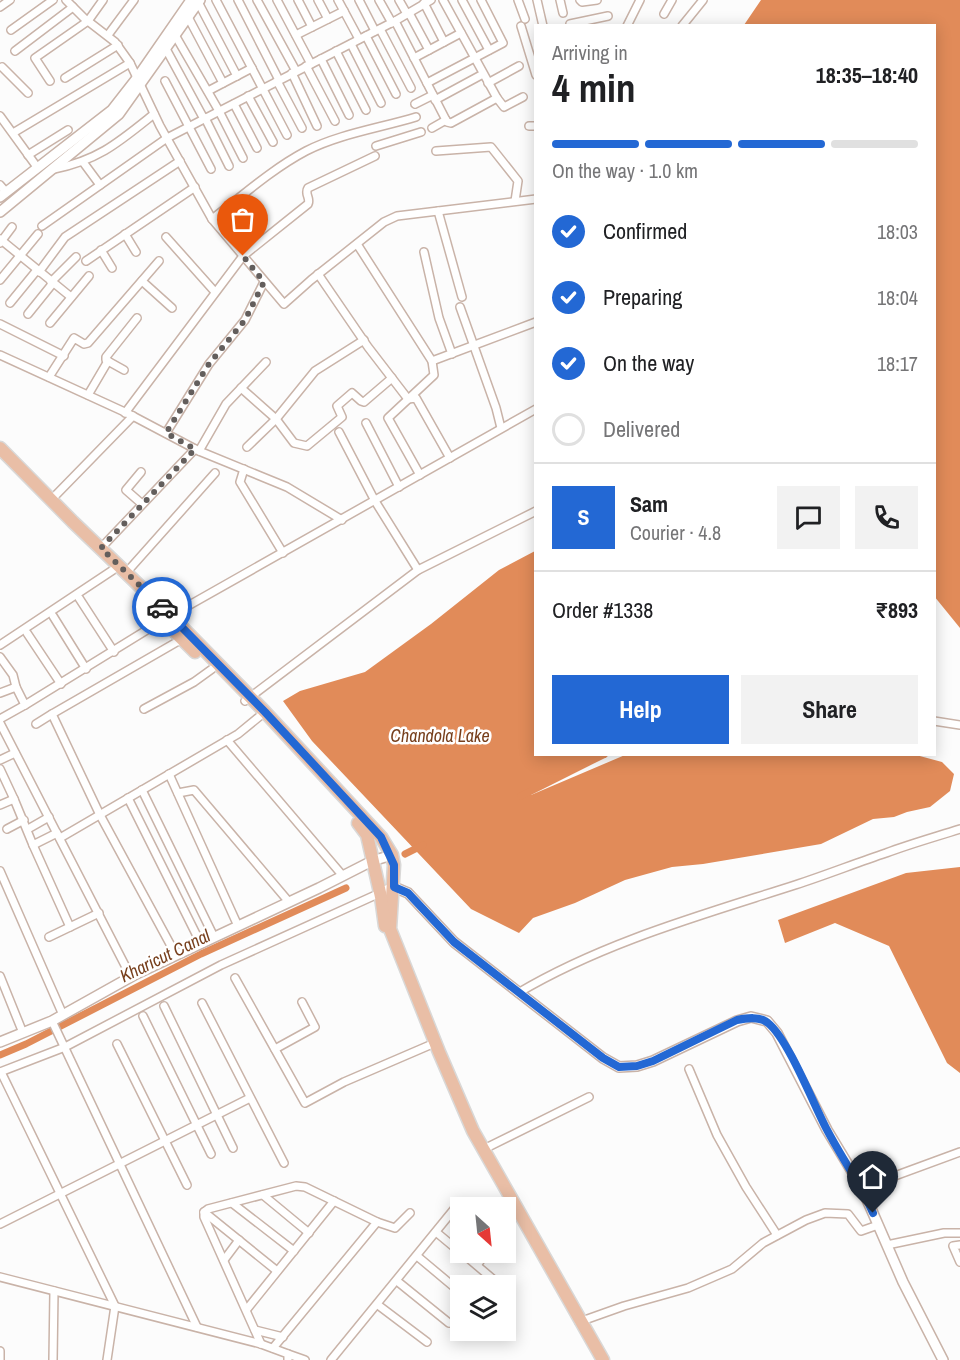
<!DOCTYPE html>
<meta charset="utf-8">
<style>
:root{--surface:#fff;--page:#f2f2f2;--text:#202124;--muted:#757577;--line:#e0e0e0;--accent:#2368d4}
body{margin:0;font-family:"Archivo Narrow",sans-serif;background:var(--page);color:var(--text);height:100vh;display:flex;flex-direction:column;font-size:22px;white-space:nowrap}
*{box-sizing:border-box;margin:0}
p{font-size:20px;color:var(--muted)}
.icon{flex:none;width:33px;height:33px;fill:none;stroke:currentColor;stroke-width:2;stroke-linecap:round;stroke-linejoin:round}
.map{position:relative;flex:1;overflow:hidden}
.side{position:absolute;left:534px;top:24px;width:402px;height:732px;display:flex;flex-direction:column;background:var(--surface);border-radius:0px;box-shadow:0 3px 15px #0003}
.side>*{flex:none}
.needle{width:39px;rotate:153deg}
.fabs{position:absolute;left:450px;top:1197px;display:grid;gap:12px}
.fabs a{display:grid;place-items:center;width:66px;height:66px;border-radius:0px;background:var(--surface);box-shadow:0 3px 15px #0003;font-size:30px}
.pin{position:absolute;display:grid;place-items:center;width:51px;height:51px;color:#fff;margin:-62px -26px;border-radius:50% 50% 50% 0;rotate:-45deg;box-shadow:0 0 6px #0007}
.pin .icon{rotate:45deg}
.courier{position:absolute;display:grid;place-items:center;width:60px;height:60px;margin:-30px;border:4px solid #2368d4;border-radius:50%;background:#fff;color:#222;box-shadow:0 2px 8px #0007}
.head em{font-style:normal;font-weight:800}
.head div{display:flex;flex-direction:column-reverse}
.head{display:flex;align-items:center;justify-content:space-between;height:102px;padding:0 18px}
h1{font-size:39px;font-weight:800;line-height:45px}
.bar{display:grid;grid-template-columns:repeat(4,1fr);gap:9px 6px;align-content:center;height:72px;padding:0 18px}
.bar i{height:8px;border-radius:4px;background:var(--line)}
.bar .current{background:var(--accent)}
.bar p{grid-column:span 4}
.line{display:flex;align-items:center;gap:15px;padding:0 18px;border-top:2px solid var(--line)}
.line div{flex:1}
.round{display:grid;place-items:center;flex:none;width:63px;height:63px;border-radius:0px;background:var(--page)}
ol{padding:0 18px;list-style:none}
li{display:flex;align-items:center;gap:18px;height:66px}
li p{margin-inline-start:auto}
li .icon{padding:6px;border-radius:50%;background:var(--accent);color:#fff;stroke-width:4}
li:last-child{color:var(--muted)}
li i{width:33px;height:33px;border:3px solid var(--line);border-radius:50%}
.button{display:flex;gap:12px;margin-top:auto;padding:12px 18px}
.button a{flex:1;height:69px;border-radius:0px;background:var(--accent);color:#fff;font-size:24px;font-weight:800;line-height:69px;text-align:center}
.button a+a{background:var(--page);color:var(--text)}
.map>svg:first-child{display:block}
.water{fill:#e18b59}
.lines{fill:none;stroke-linecap:round;stroke-linejoin:round}
.canal{stroke:#e18b59;stroke-width:7}
.minor-casing{stroke:#c9b3a8;stroke-width:10}
.tertiary-casing{stroke:#c9b3a8;stroke-width:12}
.primary-casing{stroke:#d9d8d7;stroke-width:15}
.minor{stroke:#fff;stroke-width:7}
.tertiary{stroke:#fff;stroke-width:9}
.primary{stroke:#e9bea6;stroke-width:12}
.done{stroke:#635e5c;stroke-width:6;stroke-dasharray:0 10.8}
.route{stroke:#2368d4;stroke-width:8}
.labels{text-anchor:middle;stroke-width:5;stroke-linejoin:round;paint-order:stroke}
.water-label{font-size:18px;font-style:italic;fill:#773f1c;stroke:#fff}
</style>
<div class="map">
<svg width="960" height="1360" viewBox="0 0 960 1360">
<rect width="100%" height="100%" fill="#fcfcfc"/>
<g class="water">
<path d="M761 0H960V628L934 596V26L744 25Z"/>
<path d="M535 551 536 754 598 755 529 789 531 795 625 755H916L942 762 954 774 950 791 930 807 907 812 894 817 873 819 821 844 703 864 672 867 625 880 575 903 533 918 519 933 471 909 312 741 283 701 300 691 365 672 431 624 499 570Z"/>
<path d="M960 867V1073L947 1063 889 946 835 923 785 943 778 920 906 873Z"/>
</g>
<g class="lines">
<g class="canal">
<path d="M521 796 605 754"/>
<path d="M405 854 423 845"/>
<path d="M0 1055 26 1044 201 954 346 888"/>
</g>
<defs>
<g id="minor">
<path d="M66 0 84 18 115 42 130 63 160 126 212 219 284 304 311 280 384 222 397 216 536 199"/>
<path d="M216 0 287 135"/>
<path d="M238 0 279 80"/>
<path d="M257 0 296 71"/>
<path d="M277 0 311 64"/>
<path d="M298 0 312 27"/>
<path d="M318 0 328 19"/>
<path d="M338 0 359 39"/>
<path d="M359 0 375 31"/>
<path d="M379 0 392 23"/>
<path d="M399 0 407 14"/>
<path d="M431 0 395 21 447 122 451 123 497 98 443 0"/>
<path d="M462 0 489 50"/>
<path d="M518 0 525 19"/>
<path d="M537 0 543 26"/>
<path d="M560 0 563 13"/>
<path d="M580 0 582 2 597 0"/>
<path d="M198 2 237 76"/>
<path d="M424 3 444 42"/>
<path d="M0 7 10 0"/>
<path d="M409 13 429 50"/>
<path d="M664 14 672 0"/>
<path d="M188 17 223 83"/>
<path d="M570 24 608 16"/>
<path d="M521 26 536 75"/>
<path d="M627 26 640 0"/>
<path d="M682 26 703 0"/>
<path d="M380 29 411 88"/>
<path d="M11 30 53 0"/>
<path d="M108 35 134 0"/>
<path d="M175 35 219 111 243 158"/>
<path d="M296 35 344 11"/>
<path d="M366 36 396 94"/>
<path d="M351 44 381 103"/>
<path d="M166 49 204 119"/>
<path d="M15 51 73 7"/>
<path d="M336 51 366 110"/>
<path d="M414 58 461 33"/>
<path d="M321 59 349 115"/>
<path d="M306 66 335 121"/>
<path d="M2 67 28 93"/>
<path d="M292 73 317 126"/>
<path d="M65 78 118 45"/>
<path d="M50 81 35 58 88 21 103 0"/>
<path d="M165 81 211 169"/>
<path d="M277 81 302 128"/>
<path d="M427 83 503 43 481 0"/>
<path d="M488 83 519 66"/>
<path d="M208 91 252 68"/>
<path d="M248 96 273 142"/>
<path d="M497 98 504 107 523 97"/>
<path d="M435 100 483 74"/>
<path d="M234 104 257 148"/>
<path d="M415 104 433 95"/>
<path d="M0 116 37 167"/>
<path d="M205 118 229 166"/>
<path d="M529 126H536"/>
<path d="M432 128 446 120"/>
<path d="M13 133 130 63"/>
<path d="M376 146 421 132"/>
<path d="M436 151 491 147 518 181 515 201"/>
<path d="M28 155 68 130"/>
<path d="M83 162 100 185"/>
<path d="M54 169C99 160 119 142 154 114"/>
<path d="M0 185 6 192"/>
<path d="M438 211 462 297"/>
<path d="M212 219C242 196 272 169 306 151 339 134 380 128 416 117"/>
<path d="M42 226 167 138 395 21"/>
<path d="M125 234 136 252"/>
<path d="M166 237 215 292"/>
<path d="M0 239 71 297"/>
<path d="M0 243 12 227"/>
<path d="M357 244 432 361 434 375 388 418 420 475"/>
<path d="M101 250 112 268"/>
<path d="M424 252 439 318 452 354"/>
<path d="M86 261 195 187"/>
<path d="M39 272 65 237 180 161"/>
<path d="M318 274 368 347 408 399 416 398 450 458"/>
<path d="M0 280 38 234"/>
<path d="M142 281 172 308"/>
<path d="M51 282 76 257"/>
<path d="M10 303 37 270"/>
<path d="M460 307 496 408 501 428"/>
<path d="M28 314 53 283"/>
<path d="M50 323 89 276"/>
<path d="M0 324 64 356"/>
<path d="M0 355 129 414 199 451 287 487 342 520"/>
<path d="M432 361 536 322"/>
<path d="M124 370 106 360V357L137 318"/>
<path d="M49 377 74 338 84 344 88 343 159 261"/>
<path d="M241 388 276 419 294 443 307 446 342 417 337 406 352 393 361 401 364 402 392 378"/>
<path d="M88 395 108 361"/>
<path d="M125 413 243 256 308 204C311 198 304 194 308 188L375 156"/>
<path d="M366 423 399 487"/>
<path d="M339 432 375 501 418 570"/>
<path d="M166 433 209 364 245 320 264 282"/>
<path d="M247 447 276 419 315 371 364 340"/>
<path d="M199 451 226 404 266 362"/>
<path d="M244 469 240 482 283 553"/>
<path d="M141 472 126 490 142 504"/>
<path d="M51 500 133 416"/>
<path d="M101 548 195 449"/>
<path d="M126 573 215 473"/>
<path d="M79 598 114 652"/>
<path d="M53 616 86 669"/>
<path d="M27 633 61 684"/>
<path d="M0 645 113 570"/>
<path d="M0 657 13 675 16 687"/>
<path d="M0 693 16 687 25 705 163 620 536 409"/>
<path d="M245 701 418 570 536 511"/>
<path d="M144 709 194 682 212 669"/>
<path d="M0 719 25 705"/>
<path d="M934 721 960 725"/>
<path d="M0 723 131 977"/>
<path d="M36 724 52 714"/>
<path d="M227 740 343 876"/>
<path d="M0 760 15 753"/>
<path d="M0 769 14 799"/>
<path d="M169 774 238 926"/>
<path d="M142 790 214 937"/>
<path d="M178 793 194 790 289 902"/>
<path d="M128 798 201 944"/>
<path d="M0 805 14 799 33 845 57 833"/>
<path d="M7 829 24 820"/>
<path d="M28 829 49 817"/>
<path d="M60 838 238 734 260 716"/>
<path d="M33 845 70 927"/>
<path d="M0 871 63 1015"/>
<path d="M49 937 99 913"/>
<path d="M176 955 100 815 52 714 182 639"/>
<path d="M0 976 23 1033"/>
<path d="M235 978 305 1103 344 1082 430 1045"/>
<path d="M518 993C604 942 702 915 795 885 826 875 856 863 886 853 910 844 935 837 960 829"/>
<path d="M202 1003 284 1163"/>
<path d="M164 1006 233 1148"/>
<path d="M143 1016 211 1154"/>
<path d="M52 1021 197 1327"/>
<path d="M117 1044 187 1185"/>
<path d="M275 1049 315 1027 302 1002"/>
<path d="M689 1069 717 1135 746 1187 777 1235"/>
<path d="M0 1072 65 1047 221 965 380 893"/>
<path d="M1 1072 115 1306 107 1360"/>
<path d="M484 1149 589 1097"/>
<path d="M862 1188 960 1152"/>
<path d="M263 1195 309 1233"/>
<path d="M232 1203 294 1251"/>
<path d="M204 1212 277 1271"/>
<path d="M377 1222 395 1228 410 1213"/>
<path d="M0 1224 250 1098"/>
<path d="M436 1232 460 1252"/>
<path d="M887 1245 944 1233H960"/>
<path d="M960 1245 953 1246 960 1262"/>
<path d="M461 1252 501 1286"/>
<path d="M417 1256 460 1292"/>
<path d="M224 1260 239 1240"/>
<path d="M477 1265 487 1252"/>
<path d="M0 1277 261 1344 288 1354V1360"/>
<path d="M397 1281 449 1323"/>
<path d="M378 1305 427 1342"/>
<path d="M247 1309 334 1201"/>
<path d="M579 1322 624 1306 688 1288 732 1269 763 1243 806 1220 825 1213 848 1214 861 1231 878 1225"/>
<path d="M255 1330 283 1337"/>
<path d="M261 1344 204 1217V1212L208 1209 296 1186 305 1187 377 1222 273 1348"/>
<path d="M0 1351V1360"/>
<path d="M288 1354 305 1360"/>
<path d="M53 1360 54 1291"/>
<path d="M331 1360 455 1208"/>
</g>
<g id="tertiary">
<path d="M0 197 112 110 137 78 191 0"/>
<path d="M0 212 119 114 200 0"/>
<path d="M380 893 394 887 408 893 454 942 603 1058 619 1067 637 1066 653 1061 737 1021 751 1017 767 1021 777 1033 827 1130 862 1188 903 1282 943 1360"/>
<path d="M0 1042 52 1021 136 974 319 888 372 861 392 855"/>
</g>
<g id="primary">
<path d="M0 448 73 522 172 617 265 712 381 837 392 855 394 865 390 929 439 1052 473 1131 603 1360"/>
<path d="M141 598 195 652"/>
<path d="M358 823 367 835 381 897 385 926"/>
</g>
</defs>
<use href="#minor" class="minor-casing"/>
<use href="#tertiary" class="tertiary-casing"/>
<use href="#primary" class="primary-casing"/>
<use href="#minor" class="minor"/>
<use href="#tertiary" class="tertiary"/>
<use href="#primary" class="primary"/>
</g>
<g class="lines">
<path class="done" d="M162 607 101 548 195 449 166 433 209 364 245 320 264 282 243 256"/>
<path class="route" d="M162 607 265 712 381 837 394 865V887L408 893 454 942 603 1058 619 1067 637 1066 653 1061 737 1020C747 1018 760 1016 768 1023 788 1039 813 1103 826 1128 841 1157 860 1183 873 1213"/>
</g>
<g class="labels">
<g class="water-label">
<text x="440" y="742">Chandola Lake</text>
<text transform="translate(165 956) rotate(-26)" y="6">Kharicut Canal</text>
</g>
</g>
</svg>
<div class="fabs">
<a><svg class="needle" viewBox="-14 -14 28 28"><path d="M0-13l5 13h-10z" fill="#e53935"/><path d="M0 13l5-13h-10z" fill="#757577"/></svg></a>
<a><svg class="icon" aria-label="layers" viewBox="0 0 24 24"><path d="M12 4l9 5-9 5-9-5zM3 14l9 5 9-5"/></svg></a>
</div>
<div class="pin" style="left:243px;top:256px;background:#ea580c"><svg class="icon" aria-label="bag" viewBox="0 0 24 24"><path d="M5 8h14l-1 12H6zM9 8a3 3 0 0 1 6 0"/></svg></div>
<div class="pin" style="left:873px;top:1213px;background:#1f2937"><svg class="icon" aria-label="home" viewBox="0 0 24 24"><path d="M3 11l9-7 9 7M6 9v11h12V9"/></svg></div>
<div class="courier" style="left:162px;top:607px"><svg class="icon" aria-label="car" viewBox="0 0 24 24"><path d="M5 17H2v-5l4-1 3-4h7l3 4 3 1v5h-3M9 17h6M6 11h13"/><circle cx="7" cy="17" r="2"/><circle cx="17" cy="17" r="2"/></svg></div>
<section class="side">
<div class="head"><div><h1>4 min</h1><p>Arriving in</p></div><em>18:35–18:40</em></div>
<div class="bar"><i class="current"></i><i class="current"></i><i class="current"></i><i></i><p>On the way · 1.0 km</p></div>
<ol>
<li><svg class="icon" aria-label="check" viewBox="0 0 24 24"><path d="M5 12l5 5 9-10"/></svg>Confirmed<p>18:03</p></li>
<li><svg class="icon" aria-label="check" viewBox="0 0 24 24"><path d="M5 12l5 5 9-10"/></svg>Preparing<p>18:04</p></li>
<li><svg class="icon" aria-label="check" viewBox="0 0 24 24"><path d="M5 12l5 5 9-10"/></svg>On the way<p>18:17</p></li>
<li><i></i>Delivered</li>
</ol>
<div class="line" style="height:108px"><b class="round" style="background:var(--accent);color:#fff">S</b><div><b>Sam</b><p>Courier · 4.8</p></div><a class="round"><svg class="icon" aria-label="chat" viewBox="0 0 24 24"><path d="M4 5h16v11H9l-5 4z"/></svg></a><a class="round"><svg class="icon" aria-label="phone" viewBox="0 0 24 24"><path d="M5 4h4l2 5-3 2q2 4 5 5l2-3 5 2v4C11 20 4 13 5 4z"/></svg></a></div>
<div class="line" style="height:78px"><div>Order #1338</div><b>₹893</b></div>
<div class="button"><a>Help</a><a>Share</a></div>
</section>
</div>
